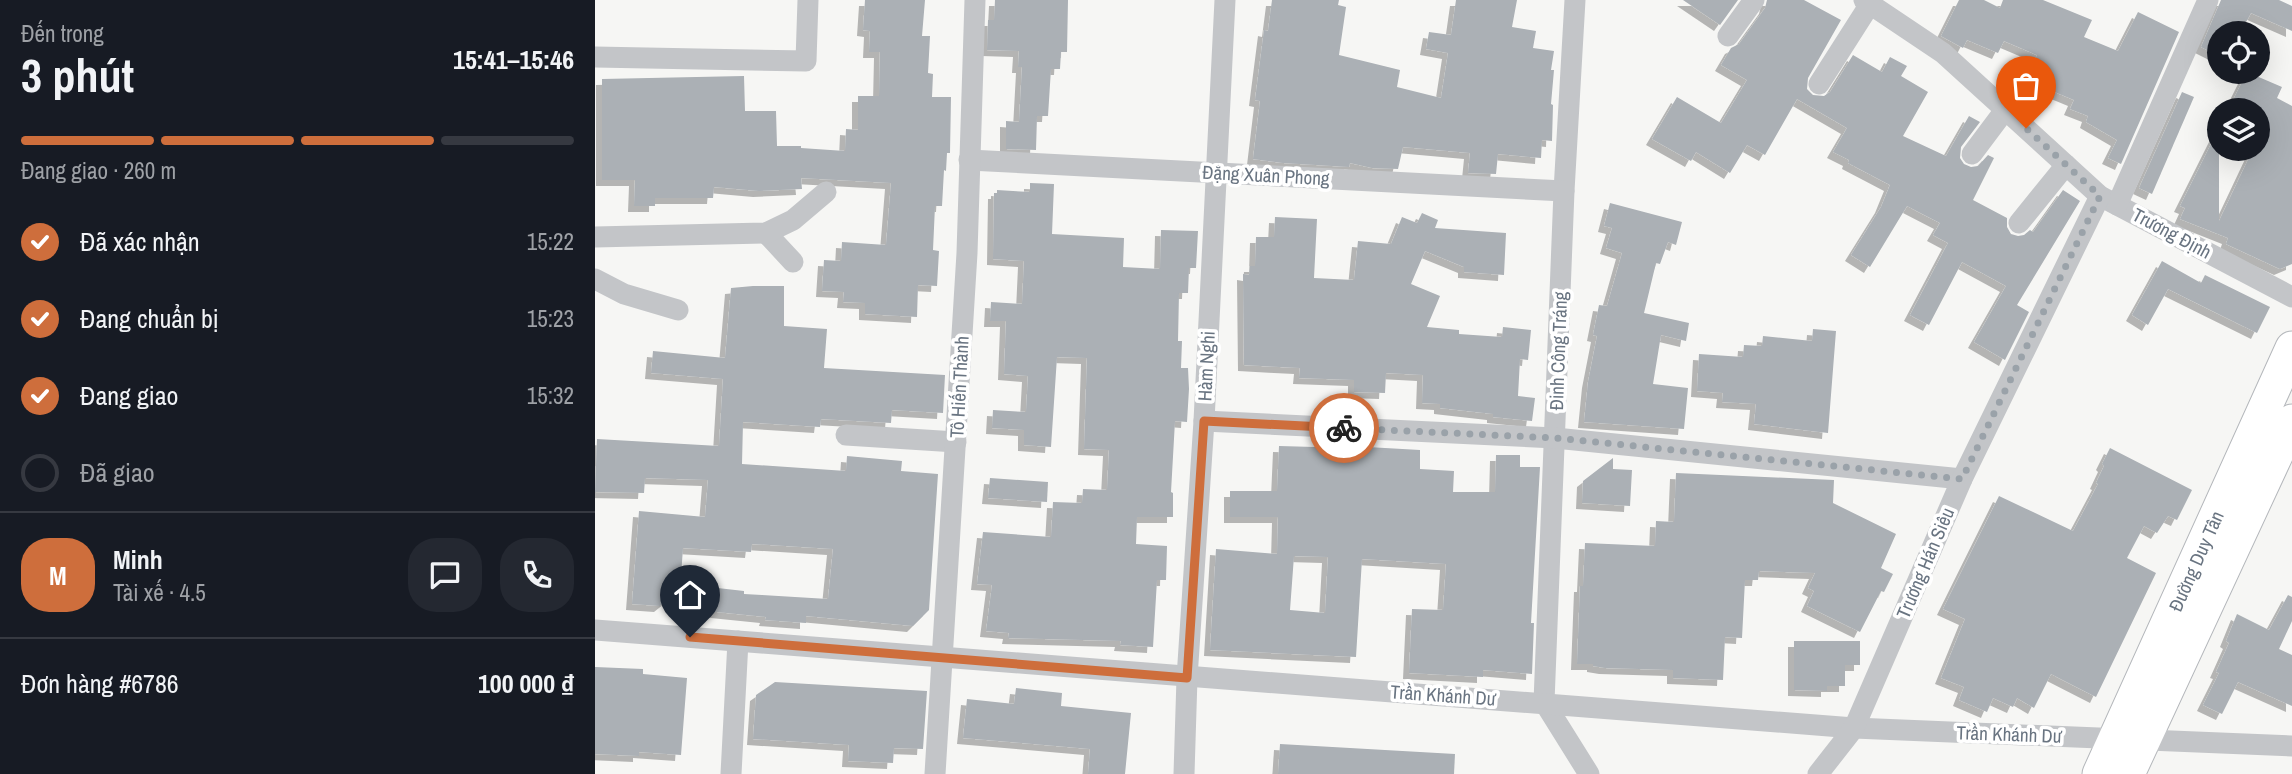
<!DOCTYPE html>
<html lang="vi">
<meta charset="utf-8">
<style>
:root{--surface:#171b24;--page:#242831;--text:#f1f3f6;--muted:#9ea1a6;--line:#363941;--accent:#ce6e3c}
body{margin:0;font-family:"Archivo Narrow",sans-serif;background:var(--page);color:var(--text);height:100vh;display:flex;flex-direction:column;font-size:26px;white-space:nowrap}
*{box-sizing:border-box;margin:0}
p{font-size:23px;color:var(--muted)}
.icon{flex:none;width:38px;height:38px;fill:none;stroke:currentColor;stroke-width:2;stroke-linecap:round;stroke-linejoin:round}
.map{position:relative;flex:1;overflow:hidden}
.panel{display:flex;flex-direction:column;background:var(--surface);width:595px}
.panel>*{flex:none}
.tools{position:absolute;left:1612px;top:21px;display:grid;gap:14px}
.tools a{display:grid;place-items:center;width:63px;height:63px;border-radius:50%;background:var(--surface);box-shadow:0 7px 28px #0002;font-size:35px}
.pin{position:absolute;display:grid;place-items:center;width:60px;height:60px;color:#fff;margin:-72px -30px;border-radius:50% 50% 50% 0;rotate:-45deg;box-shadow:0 0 7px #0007}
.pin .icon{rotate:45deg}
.courier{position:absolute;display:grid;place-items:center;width:70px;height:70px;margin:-35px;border:5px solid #ce6e3c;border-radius:50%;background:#fff;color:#222;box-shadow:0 2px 9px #0007}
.summary em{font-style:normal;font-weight:700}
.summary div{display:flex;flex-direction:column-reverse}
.summary{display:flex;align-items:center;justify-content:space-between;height:119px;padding:0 21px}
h1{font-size:46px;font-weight:700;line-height:52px}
.bar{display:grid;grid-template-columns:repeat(4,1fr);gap:10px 7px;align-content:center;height:84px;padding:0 21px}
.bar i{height:9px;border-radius:5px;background:var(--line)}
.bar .active{background:var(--accent)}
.bar p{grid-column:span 4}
.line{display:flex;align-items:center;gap:18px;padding:0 21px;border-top:2px solid var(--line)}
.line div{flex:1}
.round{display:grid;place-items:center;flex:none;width:74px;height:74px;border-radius:28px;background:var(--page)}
ol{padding:0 21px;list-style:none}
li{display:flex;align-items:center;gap:21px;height:77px}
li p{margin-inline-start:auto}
li .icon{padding:7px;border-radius:50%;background:var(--accent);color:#fff;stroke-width:4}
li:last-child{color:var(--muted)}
li i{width:38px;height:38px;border:4px solid var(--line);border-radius:50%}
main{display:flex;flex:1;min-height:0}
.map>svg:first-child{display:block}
.building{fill:#abb0b5;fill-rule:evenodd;filter:url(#shadow)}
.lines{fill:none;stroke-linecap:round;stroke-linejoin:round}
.primary-casing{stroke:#b4b7bb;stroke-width:35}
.street{stroke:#c3c5c8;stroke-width:21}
.primary{stroke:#fff;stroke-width:33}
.done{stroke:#9aa2a9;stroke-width:7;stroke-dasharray:0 12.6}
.route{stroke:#ce6e3c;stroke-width:9}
.labels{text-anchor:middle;stroke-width:7;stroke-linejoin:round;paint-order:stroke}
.street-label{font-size:19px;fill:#697481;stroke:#fff}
</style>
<main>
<section class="panel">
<div class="summary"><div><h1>3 phút</h1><p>Đến trong</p></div><em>15:41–15:46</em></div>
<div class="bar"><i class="active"></i><i class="active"></i><i class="active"></i><i></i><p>Đang giao · 260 m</p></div>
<ol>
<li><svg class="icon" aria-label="check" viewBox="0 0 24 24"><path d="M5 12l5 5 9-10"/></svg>Đã xác nhận<p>15:22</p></li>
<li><svg class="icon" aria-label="check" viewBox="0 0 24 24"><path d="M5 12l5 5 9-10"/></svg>Đang chuẩn bị<p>15:23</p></li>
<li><svg class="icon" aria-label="check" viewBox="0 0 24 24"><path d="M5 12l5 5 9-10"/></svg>Đang giao<p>15:32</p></li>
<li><i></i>Đã giao</li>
</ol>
<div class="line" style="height:126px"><b class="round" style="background:var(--accent);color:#fff">M</b><div><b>Minh</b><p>Tài xế · 4.5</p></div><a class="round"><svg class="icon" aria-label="chat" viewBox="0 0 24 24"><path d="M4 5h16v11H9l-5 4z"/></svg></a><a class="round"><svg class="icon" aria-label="phone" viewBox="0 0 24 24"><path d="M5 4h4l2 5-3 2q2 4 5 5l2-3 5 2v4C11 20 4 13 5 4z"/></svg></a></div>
<div class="line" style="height:91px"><div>Đơn hàng #6786</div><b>100 000 ₫</b></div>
</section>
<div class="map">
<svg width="1697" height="774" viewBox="0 0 1697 774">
<defs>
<filter id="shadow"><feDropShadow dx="-6" dy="6" stdDeviation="0" flood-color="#0004"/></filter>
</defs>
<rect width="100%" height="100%" fill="#f6f6f4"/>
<g class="building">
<path d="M270 0H330L327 36H335L333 73 338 74 337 97H356L355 153H352L351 171 349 170 347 206H340L338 250 344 251 342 286 323 285 322 317 270 314V303L248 302 249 292 227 291 229 260 246 261 247 242 291 245 296 183 206 178 207 189 164 191 119 187 118 198H60V206H39L40 180H7V79L149 76 150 111H181L182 146H206V148L250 151 251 129 263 130V96H284L285 52H274L275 31 268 30Z"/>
<path d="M400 0H473L472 52H466L465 69H456L453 116H442L441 150 411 149V121L424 122 427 67H423L424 51 392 50 393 20H399Z"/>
<path d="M677 0H744L743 5 751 7 744 55 805 70 802 87 846 98 853 53 831 49 834 32 856 35 861 0H922L917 27 941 31 938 48 959 51 956 70H959L956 104 958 105 957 141 947 140 946 158 903 154 901 174 873 173 875 153 808 147 803 169 777 168 755 163 754 167 688 163 658 159 665 101 660 100 669 30 673 31Z"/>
<path d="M1088 0H1143L1125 25Z"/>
<path d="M1172 0H1209L1246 20 1213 78 1212 89 1218 95 1229 96 1235 92 1258 55 1287 72 1295 57 1312 66 1306 76 1333 92 1308 136 1351 156 1374 116 1385 122 1366 147 1365 158 1369 164 1376 167 1383 166 1393 155 1399 158 1378 200 1412 218V227L1416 234 1423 236 1429 235 1435 230 1438 232 1468 190 1485 201 1422 305 1434 312 1410 360 1379 342 1411 286 1367 262 1334 325 1315 315 1353 243 1338 235 1345 223 1312 206 1275 267 1256 255 1286 207 1295 185 1253 163 1254 160 1238 152 1252 128 1202 99 1170 155 1152 145 1135 173 1101 152 1096 161 1057 139 1082 97 1126 123 1152 80 1126 65 1136 48 1144 44 1170 8Z"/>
<path d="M1364 0H1389L1405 8 1408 0H1448L1497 20 1489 37 1523 51 1543 12 1584 32 1526 164 1513 158 1522 140 1491 122 1493 116 1475 109 1479 100 1450 88 1457 71 1439 63 1442 55 1409 41 1403 53 1372 40 1368 48 1346 36Z"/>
<path d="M1626 0H1684L1697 6V31L1656 13 1645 33H1624V56L1606 47Z"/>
<path d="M1652 72 1687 87 1682 98 1697 106V264L1685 269 1631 244 1633 238 1585 219 1590 208 1585 206 1624 128V221L1658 149H1662V110H1633Z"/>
<path d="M1587 92 1599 97 1557 194 1544 188Z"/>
<path d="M435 183 459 184 457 234 529 238 528 267 565 269 566 230 603 231 601 268H594L593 293H584L583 341H587L586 368H593L594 389 592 422 580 421 576 492 578 493V517H542L541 544 572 546 571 580H562L558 647 525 645 526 641 413 638 414 633 391 631 397 585 382 584 388 532 456 537 458 502 487 503 488 489 512 490 514 450 489 449 492 358 462 357 456 447 429 445V430L397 428 398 410 431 412 433 376 409 374 411 321H395L396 302 427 304 429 261 398 259 399 193H402V190L435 192Z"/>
<path d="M1015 203 1087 222 1081 245 1073 242 1065 264 1061 263 1049 313 1094 323 1091 341 1066 335 1058 384 1093 388 1089 429 989 422 993 382 1002 336 998 335 1004 305 1012 306 1027 253 1011 248 1017 228 1009 226Z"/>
<path d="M827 213 843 220 840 228 911 233 909 275 869 272V267L830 251 816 284 845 296 832 327 864 330V334L907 337 908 327 936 330 933 360 925 359 923 396 940 398 937 421 898 417V414L845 408V404L827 403 828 375 791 373 790 393 759 392V380L704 378 705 368 649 365 648 274 654 275 655 266H660L661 237H679L680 217 722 219 719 278 759 280 763 241 796 244 807 217 822 223Z"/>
<path d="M1567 261 1606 283 1610 275 1675 307 1662 333 1573 289 1553 325 1537 315Z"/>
<path d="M158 286H189V326L232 329 229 368 350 375 348 413 297 410 296 423 226 419 225 427 148 422 147 464 251 471 252 456 307 461 306 471 343 474 334 610 318 626 211 616V623L170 620 171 617 102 610 105 586 149 591V594L233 599 238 549 157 544 156 552 88 548 85 590 65 606 37 604 44 511 110 517 113 480 50 478 49 493 0 492 2 439 124 446 128 379 56 373 58 351 130 358 136 288Z"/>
<path d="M1218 329 1241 331 1233 433 1159 424 1161 404 1127 402 1128 393 1102 391 1104 354 1148 357 1149 345 1167 346 1168 336 1217 341Z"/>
<path d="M720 444 825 450V469L859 471 858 492H900L901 455H925V467H945L936 623H939L937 674 888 670V677L814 673 817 609 848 610 851 564 767 559 761 657 615 650 621 549 682 554 683 517H635V491H682L684 446 720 447ZM699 556 733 557 730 613 695 610Z"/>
<path d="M1515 448 1597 490 1582 520 1573 516 1562 533 1549 526 1532 558 1561 573 1501 697 1456 674 1439 708 1422 698 1418 707 1398 698 1392 712 1364 700 1369 687 1346 678 1370 619 1348 609 1404 496 1478 531 1503 484 1501 483 1509 466 1507 464Z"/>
<path d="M1018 458V469L1037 470 1035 506 987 503 988 481Z"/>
<path d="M1081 473 1239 480 1238 503 1301 534 1286 568 1298 574 1289 592 1286 591 1265 632 1212 606 1219 591 1213 588 1220 573 1164 571 1163 580H1150L1147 638 1130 637 1128 680 1078 678V670L1010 668 998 666V664H982L985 586H988L990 543 1060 546 1061 521 1079 522Z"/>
<path d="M395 478 453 482 452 502 393 498Z"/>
<path d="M1693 595 1697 597V621L1684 649 1697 655V706L1643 682 1627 714 1608 705 1624 673 1621 672 1634 643 1631 641 1642 614 1674 630Z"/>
<path d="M1199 641H1265V665H1250V686H1232V691L1199 690Z"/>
<path d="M0 667 48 669V674L92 678 86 755 44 752V756L0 754Z"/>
<path d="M180 682 332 691 328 749 299 748 298 763 253 761 254 745 158 739 161 695Z"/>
<path d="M421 688 467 693 466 706 536 713 530 774H493L495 749 368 738 372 699 419 704Z"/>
<path d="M685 744 860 754 859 774H683Z"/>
</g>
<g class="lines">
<defs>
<g id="primary">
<path d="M1504 774 1697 348"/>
<path d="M1533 774 1697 421"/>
</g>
</defs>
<use href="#primary" class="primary-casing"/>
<g class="street">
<path d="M980 0 969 191 949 702 994 774"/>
<path d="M1269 0 1348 53 1505 196 1697 297"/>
<path d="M1133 36 1159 0"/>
<path d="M0 57 211 61 213 0"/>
<path d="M1224 84 1275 4"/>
<path d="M1377 154 1410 110"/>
<path d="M374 160 969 191"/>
<path d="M1522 205 1613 0"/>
<path d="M1424 223 1471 165"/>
<path d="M171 233 198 262"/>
<path d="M0 237 171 233 198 220 231 192"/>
<path d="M0 279 29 294 83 310"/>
<path d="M609 421 960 438 1367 479"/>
<path d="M251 435 361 442"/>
<path d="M0 630 1259 728 1697 746"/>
<path d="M136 774 143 641"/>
<path d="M340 774 372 253 380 0"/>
<path d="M589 774 592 678 609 421 630 0"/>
<path d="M1223 774 1259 728 1367 479 1505 196"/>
</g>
<use href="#primary" class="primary"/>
</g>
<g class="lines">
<path class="done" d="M749 428 960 438 1367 479 1505 196 1431 128"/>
<path class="route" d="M95 637 592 678 609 421 749 428"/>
</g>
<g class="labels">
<g class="street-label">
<text transform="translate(671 175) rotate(3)" y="7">Đặng Xuân Phong</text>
<text transform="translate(1577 233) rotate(28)" y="7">Trương Định</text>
<text transform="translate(963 351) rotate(-88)" y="7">Đinh Công Tráng</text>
<text transform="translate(611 366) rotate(-87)" y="7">Hàm Nghi</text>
<text transform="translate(364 387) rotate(-87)" y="7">Tô Hiến Thành</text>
<text transform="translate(1601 561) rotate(-66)" y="7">Đường Duy Tân</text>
<text transform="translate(1330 563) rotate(-67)" y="7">Trương Hán Siêu</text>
<text transform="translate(848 695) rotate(4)" y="7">Trần Khánh Dư</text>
<text transform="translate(1414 734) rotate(2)" y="7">Trần Khánh Dư</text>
</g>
</g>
</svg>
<div class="tools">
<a><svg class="icon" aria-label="locate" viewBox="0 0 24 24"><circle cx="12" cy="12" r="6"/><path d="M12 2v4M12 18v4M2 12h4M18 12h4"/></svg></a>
<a><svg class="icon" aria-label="layers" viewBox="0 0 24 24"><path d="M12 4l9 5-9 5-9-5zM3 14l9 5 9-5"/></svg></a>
</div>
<div class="pin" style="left:1431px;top:128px;background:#ea580c"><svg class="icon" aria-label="bag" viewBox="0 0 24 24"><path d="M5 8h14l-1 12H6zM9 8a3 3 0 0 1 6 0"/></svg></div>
<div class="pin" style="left:95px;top:637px;background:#1f2937"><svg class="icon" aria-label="home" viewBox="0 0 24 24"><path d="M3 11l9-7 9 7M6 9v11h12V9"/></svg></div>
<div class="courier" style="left:749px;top:428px"><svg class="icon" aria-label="bike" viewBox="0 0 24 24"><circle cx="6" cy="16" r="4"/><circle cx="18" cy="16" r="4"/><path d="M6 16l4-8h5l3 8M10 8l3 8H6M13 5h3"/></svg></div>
</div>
</main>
